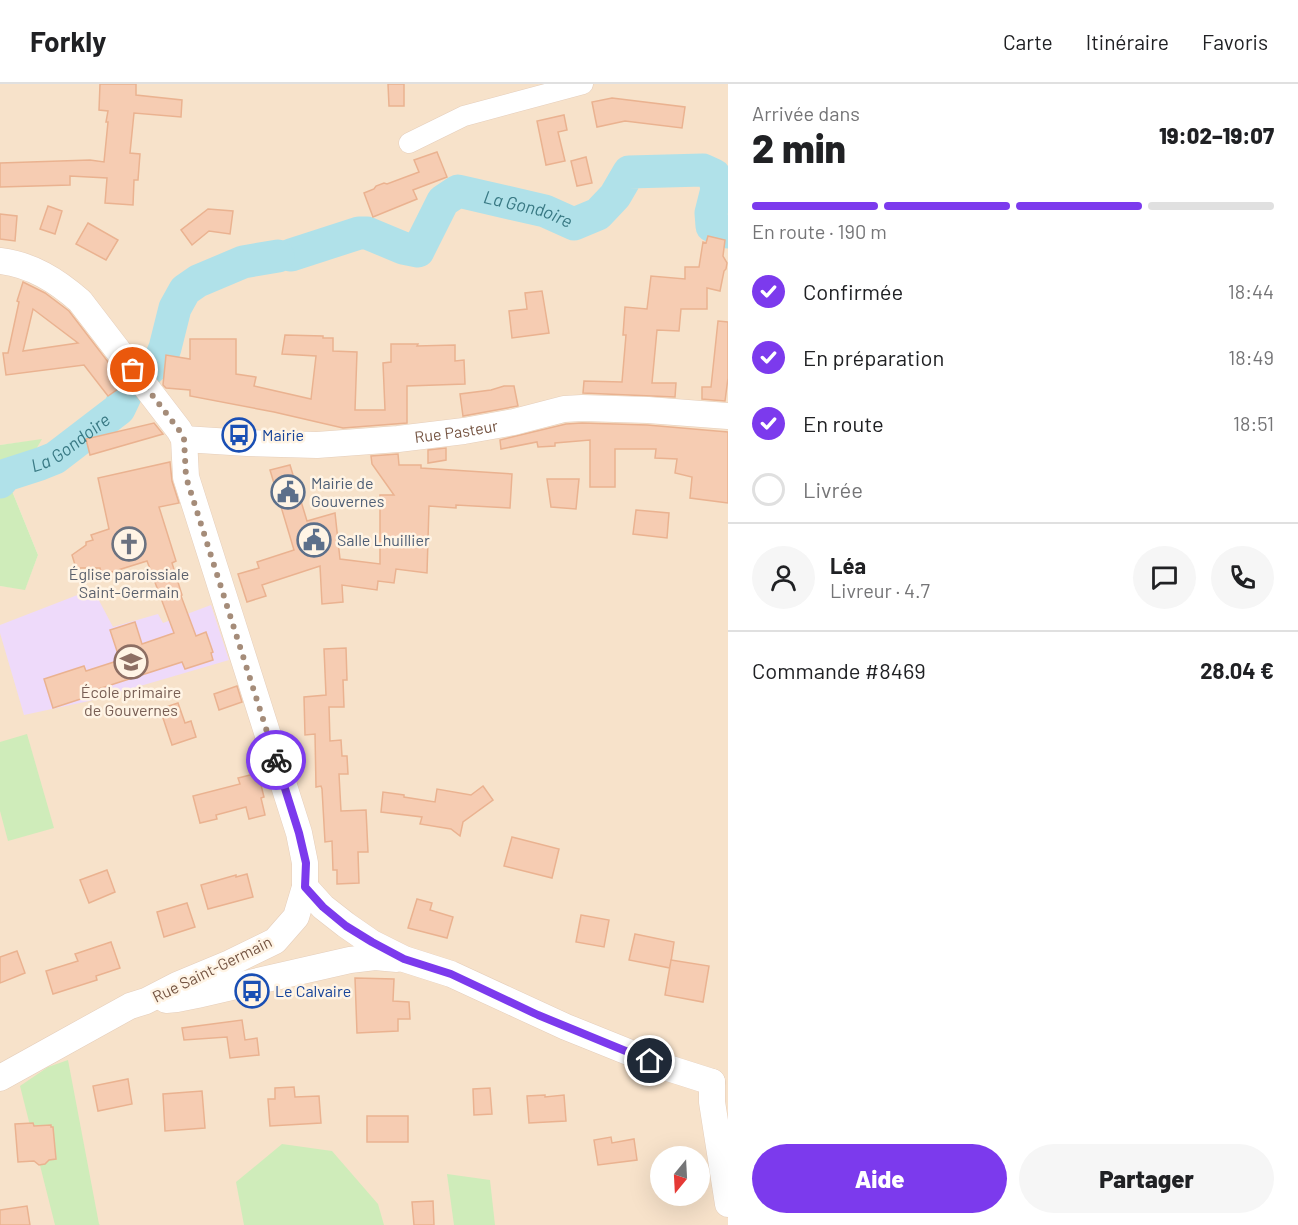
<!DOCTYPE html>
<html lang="fr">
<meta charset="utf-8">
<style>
:root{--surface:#fff;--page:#f6f6f6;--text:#202124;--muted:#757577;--line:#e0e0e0;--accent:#7c3aed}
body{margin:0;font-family:Barlow,sans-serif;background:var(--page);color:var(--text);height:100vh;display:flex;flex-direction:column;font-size:22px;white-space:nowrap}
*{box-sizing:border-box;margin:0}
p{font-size:20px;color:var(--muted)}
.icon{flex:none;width:33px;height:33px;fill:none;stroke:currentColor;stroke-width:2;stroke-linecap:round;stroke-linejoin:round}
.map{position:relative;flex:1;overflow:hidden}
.drawer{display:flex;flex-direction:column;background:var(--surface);width:570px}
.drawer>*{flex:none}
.needle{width:39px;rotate:198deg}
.buttons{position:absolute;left:650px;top:1062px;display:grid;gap:12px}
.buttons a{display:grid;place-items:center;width:60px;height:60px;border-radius:50%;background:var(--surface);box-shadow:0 6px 24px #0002;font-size:30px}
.pin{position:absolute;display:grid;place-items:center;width:51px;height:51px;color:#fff;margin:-26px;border:3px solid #fff;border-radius:50%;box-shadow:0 2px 6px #0007}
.courier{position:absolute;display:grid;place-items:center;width:60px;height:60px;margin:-30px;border:4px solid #7c3aed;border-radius:50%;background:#fff;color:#222;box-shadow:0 2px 8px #0007}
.summary em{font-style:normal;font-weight:800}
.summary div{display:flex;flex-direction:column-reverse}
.summary{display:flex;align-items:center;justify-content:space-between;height:102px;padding:0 24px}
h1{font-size:39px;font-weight:800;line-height:45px}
.bar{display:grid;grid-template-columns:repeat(4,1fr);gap:9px 6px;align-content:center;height:72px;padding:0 24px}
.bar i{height:8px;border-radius:4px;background:var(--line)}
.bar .on{background:var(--accent)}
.bar p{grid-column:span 4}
.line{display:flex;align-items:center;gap:15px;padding:0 24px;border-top:2px solid var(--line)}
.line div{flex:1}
.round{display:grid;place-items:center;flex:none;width:63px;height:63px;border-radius:32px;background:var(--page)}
ol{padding:0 24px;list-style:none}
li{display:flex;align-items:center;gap:18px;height:66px}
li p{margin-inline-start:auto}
li .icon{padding:6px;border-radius:50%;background:var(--accent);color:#fff;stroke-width:4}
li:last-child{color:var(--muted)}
li i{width:33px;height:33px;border:3px solid var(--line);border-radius:50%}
.primary-button{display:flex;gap:12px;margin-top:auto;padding:12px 24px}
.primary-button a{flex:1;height:69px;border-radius:36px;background:var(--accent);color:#fff;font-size:24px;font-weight:800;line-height:69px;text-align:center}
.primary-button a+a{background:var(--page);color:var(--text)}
header{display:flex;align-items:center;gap:36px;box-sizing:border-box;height:84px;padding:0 30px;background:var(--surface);border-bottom:2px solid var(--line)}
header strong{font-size:28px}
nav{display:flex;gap:33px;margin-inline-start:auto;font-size:21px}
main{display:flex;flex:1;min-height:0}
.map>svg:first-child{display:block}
.residential{fill:#f7e2ca;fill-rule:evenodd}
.education{fill:#eedafa}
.green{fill:#cfecba}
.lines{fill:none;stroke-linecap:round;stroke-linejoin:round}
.river{stroke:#b0e1e9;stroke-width:33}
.building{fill:#f6ccb2;stroke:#eab290;stroke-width:1.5;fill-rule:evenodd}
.minor-casing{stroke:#e5cebb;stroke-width:21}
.tertiary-casing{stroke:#e5cebb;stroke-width:27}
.minor{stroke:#fff;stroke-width:20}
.tertiary{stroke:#fff;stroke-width:26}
.done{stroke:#a58c79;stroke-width:6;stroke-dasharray:0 10.8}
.route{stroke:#7c3aed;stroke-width:8}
.labels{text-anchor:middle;stroke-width:5;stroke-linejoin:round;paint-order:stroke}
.street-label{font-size:16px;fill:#755543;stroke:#fff4e5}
.transit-label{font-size:16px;fill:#164399;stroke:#fff4e5;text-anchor:start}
.service-label{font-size:16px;fill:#4e5e75;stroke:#fff4e5;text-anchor:start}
.worship-label{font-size:16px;fill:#5b616d;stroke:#fff4e5}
.education-label{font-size:16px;fill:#785e54;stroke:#fff4e5}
.water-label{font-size:18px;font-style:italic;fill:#397984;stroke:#fff4e5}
</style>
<header>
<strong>Forkly</strong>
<nav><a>Carte</a><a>Itinéraire</a><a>Favoris</a></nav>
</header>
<main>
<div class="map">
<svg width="728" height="1141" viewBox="0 0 728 1141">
<rect width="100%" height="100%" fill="#fef1dc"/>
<path class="residential" d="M0 0H728V1141H0V502L25 505 38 471 12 407 41 356 0 361ZM660 1072H699V1112H660Z"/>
<path class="education" d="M93 505 113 543 158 530 163 539 211 521 229 576 89 617 24 631 0 549V541Z"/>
<g class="green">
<path d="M42 355 12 407 38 471 25 506 0 502V361Z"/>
<path d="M27 650 54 744 8 757 0 727V658Z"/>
<path d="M68 976 99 1140 100 1141H55L20 1002 48 983Z"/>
<path d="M282 1060 332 1067 378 1120 384 1141H244L236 1098Z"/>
<path d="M447 1090 490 1096 495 1141H454Z"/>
</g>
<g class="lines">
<g class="river">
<path id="s1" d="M291 171 359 149H367L403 164 418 167 443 117 458 107 545 127 574 140 598 130 615 112 629 88 703 86 714 91 717 105 711 129 712 142 728 148"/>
<path id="s2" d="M0 398 6 391 40 380 55 374 119 325 129 304 161 274 165 264 175 224 185 206 198 197 243 178 278 172"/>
</g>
</g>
<g class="building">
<path d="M100 0H136V11L182 16 181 33 134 29 130 69 140 70 138 96H134L133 121 105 119 107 94 70 92V101L0 103V79L90 76 104 78 108 38H106L108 27 99 26Z"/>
<path d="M388 0H404V22H389Z"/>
<path d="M612 14 685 23 682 44 625 37 597 43 592 18Z"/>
<path d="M564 31 567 46 558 48 565 77 546 81 537 37Z"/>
<path d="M437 68 447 93 413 106 417 115 373 133 364 109 374 105 376 102 384 99 387 100 419 88 414 76Z"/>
<path d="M586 73 592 99 577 102 571 77Z"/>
<path d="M48 122 62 127 55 150 40 145Z"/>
<path d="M208 125 233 127 230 150 209 147 192 161 181 146Z"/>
<path d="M0 130 17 132 15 157 0 155Z"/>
<path d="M88 139 118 156 106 176 76 160Z"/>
<path d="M708 152 725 156 723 172 727 179 726 185 724 187 720 207 707 204V225H681L679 247 657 246 652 299H676L675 313 583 309 584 297 622 298 626 251H623L625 223 647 225 651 192 685 195V183H699L703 158 706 159Z"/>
<path d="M23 198 45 209 69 227 125 300 108 312 84 281 6 291 3 269H8L19 218 17 217ZM33 225 78 259 23 267Z"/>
<path d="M542 207 549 249 512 254 509 227 527 225 525 209Z"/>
<path d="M718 237 728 238V294L725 317 702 315V303H711Z"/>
<path d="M285 251 323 252V254H333V267L357 268 355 326H385L383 279 391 278V260H418L417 262 455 261V277L464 276 465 300 407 302V339L343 344 274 328 190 312V306L166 304 163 301 166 271 190 275V255H236V290L256 293 254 302 311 315 316 272 282 270Z"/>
<path d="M504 302H514L518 322 463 332 460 310 491 306Z"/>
<path d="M154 339 163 350 90 371 86 355Z"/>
<path d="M582 339 647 341 728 348V419L690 414 692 393 675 389 677 375 655 374 656 365H615V403H590V356L555 359V362L538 363 537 358 501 365 500 356 566 340Z"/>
<path d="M446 364V376L428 379V366Z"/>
<path d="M398 370 399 381H421V384L512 390 510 424 456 421V424L429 422 427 489 396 485 394 499 378 497 377 506 342 501 343 518 322 520 320 482 262 501 266 512 247 518 238 490 259 484 257 478 294 466 270 386 290 381 307 437 335 429 340 475 380 480V411H394L372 380 371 372Z"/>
<path d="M170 378 172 397 179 419 159 423 176 477 172 479 182 511 181 512 196 552 206 548 213 568 211 569 213 576 185 585 182 578 92 607 93 611 53 624 44 595 84 582 86 587 120 576 110 546 135 538 142 560 174 549 147 477 102 491 100 484H76L72 471 86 461V458L93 456 91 451 109 445 98 394Z"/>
<path d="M547 395H579L576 425 551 423Z"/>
<path d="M636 426 669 429 667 454 633 450Z"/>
<path d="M346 564 347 596H343L344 623H329L330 657 341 656 342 672H347L348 690H339L341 727 366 726 368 768H358L359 799 337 800V786H333L332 757 325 758 322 705 321 702 316 703 315 650 305 651 304 613 326 611 324 565Z"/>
<path d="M237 602 242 618 219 626 214 610Z"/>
<path d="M178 619 185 639 191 637 196 653 172 661 160 625Z"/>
<path d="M258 689 264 713 261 714 265 731 249 735 246 723 216 731 217 735 200 739 193 712 240 700 238 694Z"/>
<path d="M483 702 493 716 463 738 460 752 451 745 420 740 422 733 381 728 383 708 404 711V713L435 718 437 705 471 711Z"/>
<path d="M512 753 559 765 552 794 504 782Z"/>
<path d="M107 786 115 808 89 819 80 796Z"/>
<path d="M247 790 253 813 208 825 201 801 236 791V793Z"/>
<path d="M417 815 432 819 430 826 453 833 447 854 408 844Z"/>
<path d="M187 819 195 843 164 853 157 828Z"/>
<path d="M581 831 609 836 604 863 576 858Z"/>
<path d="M635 850 674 858 670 884 629 876Z"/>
<path d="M111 858 120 884 96 892 97 896 53 910 46 887 78 877 75 870Z"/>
<path d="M17 867 25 889 0 899V873Z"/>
<path d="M671 876 709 882 703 918 665 911Z"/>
<path d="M355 894 394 895 393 917 409 918 410 935H398V947L357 949Z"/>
<path d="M242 936 245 956 257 954 259 971 230 974 227 953 184 956 182 944Z"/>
<path d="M128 995 132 1020 98 1027 93 1002Z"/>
<path d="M294 1003 295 1013 319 1012 321 1039 270 1042 268 1015H275V1004Z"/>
<path d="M490 1004 492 1030 474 1031 473 1005Z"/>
<path d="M202 1007 205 1044 165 1047 163 1010Z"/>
<path d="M545 1011V1013L564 1011 566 1037 529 1039 527 1012Z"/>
<rect x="367" y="1032" width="41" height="26"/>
<path d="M33 1039 34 1042 51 1041V1043H53L56 1075 49 1076 45 1080 39 1081 34 1077 18 1078 15 1040Z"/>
<path d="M611 1053 612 1059 634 1055 637 1076 598 1081 594 1056Z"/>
<path d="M433 1117 434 1141H414L412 1118Z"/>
<path d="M27 1122 30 1141H0V1126Z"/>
</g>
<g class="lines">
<defs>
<path id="minor" d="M409 59 464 32 583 0"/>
<g id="tertiary">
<path d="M0 177C32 181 56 196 80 217L179 346 184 355 186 393 299 749 305 779V803L296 833 275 857 230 879 177 901 146 917 130 922 0 994"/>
<path id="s3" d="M184 355 247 359 317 361 398 355 464 347 514 338 564 325 582 324 648 326 728 332"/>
<path d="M305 803 323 823 346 841 372 859 404 875 451 890 566 943 668 984 712 998"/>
<path d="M166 916 177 915 197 911 350 876 375 873 397 875"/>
<path d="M712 998V1018L728 1120"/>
</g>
</defs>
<use href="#minor" class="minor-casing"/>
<use href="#tertiary" class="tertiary-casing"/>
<use href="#minor" class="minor"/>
<use href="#tertiary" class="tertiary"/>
</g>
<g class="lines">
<path class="done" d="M133 286 179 346 184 355 186 393 276 676"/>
<path class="route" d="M276 676 299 749 306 779 305 803 323 823 346 842 372 858 404 875 451 890 538 931 650 977"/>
</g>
<defs>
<symbol id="bus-ring" viewBox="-11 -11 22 22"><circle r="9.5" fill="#fff4e5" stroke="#1a4fb4" stroke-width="1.5"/><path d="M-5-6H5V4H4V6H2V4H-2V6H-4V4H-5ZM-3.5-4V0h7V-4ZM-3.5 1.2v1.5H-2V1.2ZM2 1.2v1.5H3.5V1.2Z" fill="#1a4fb4"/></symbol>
<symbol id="civic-ring" viewBox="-11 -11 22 22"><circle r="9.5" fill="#fff4e5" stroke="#5c6f8a" stroke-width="1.5"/><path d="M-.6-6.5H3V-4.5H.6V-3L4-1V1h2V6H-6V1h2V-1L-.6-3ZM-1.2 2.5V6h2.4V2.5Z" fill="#5c6f8a"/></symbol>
<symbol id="church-ring" viewBox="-11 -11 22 22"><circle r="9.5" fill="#fff4e5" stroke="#6b7280" stroke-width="1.5"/><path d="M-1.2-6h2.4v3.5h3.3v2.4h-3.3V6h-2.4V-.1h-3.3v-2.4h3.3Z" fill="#6b7280"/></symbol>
<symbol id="school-ring" viewBox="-11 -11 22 22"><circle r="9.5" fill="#fff4e5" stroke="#8d6e63" stroke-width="1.5"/><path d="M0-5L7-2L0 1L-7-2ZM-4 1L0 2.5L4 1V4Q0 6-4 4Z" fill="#8d6e63"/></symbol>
</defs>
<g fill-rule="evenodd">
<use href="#bus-ring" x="220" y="332" width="38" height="38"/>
<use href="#civic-ring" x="269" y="389" width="38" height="38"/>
<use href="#civic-ring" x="295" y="437" width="38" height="38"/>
<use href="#church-ring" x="110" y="441" width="38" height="38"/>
<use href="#school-ring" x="112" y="559" width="38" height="38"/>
<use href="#bus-ring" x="233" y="888" width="38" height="38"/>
</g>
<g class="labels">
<g class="street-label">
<text dy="6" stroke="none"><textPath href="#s3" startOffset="273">Rue Pasteur</textPath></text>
<text transform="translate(212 885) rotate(-26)" y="6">Rue Saint-Germain</text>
</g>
<g class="transit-label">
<text x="262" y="357">Mairie</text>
<text x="275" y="913">Le Calvaire</text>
</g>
<g class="service-label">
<text x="311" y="405">Mairie de<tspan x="311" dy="18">Gouvernes</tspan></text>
<text x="337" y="462">Salle Lhuillier</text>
</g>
<g class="worship-label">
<text x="129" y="496">Église paroissiale<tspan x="129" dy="18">Saint-Germain</tspan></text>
</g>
<g class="education-label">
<text x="131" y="614">École primaire<tspan x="131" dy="18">de Gouvernes</tspan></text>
</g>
<g class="water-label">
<text dy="6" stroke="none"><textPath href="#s1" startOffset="280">La Gondoire</textPath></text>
<text dy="6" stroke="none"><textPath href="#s2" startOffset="82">La Gondoire</textPath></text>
</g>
</g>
</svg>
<div class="buttons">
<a><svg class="needle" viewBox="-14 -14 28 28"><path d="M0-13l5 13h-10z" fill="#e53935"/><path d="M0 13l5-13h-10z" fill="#757577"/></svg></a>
</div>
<div class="pin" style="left:133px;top:286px;background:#ea580c"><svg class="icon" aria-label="bag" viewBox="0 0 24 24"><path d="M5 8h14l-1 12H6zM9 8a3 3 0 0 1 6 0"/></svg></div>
<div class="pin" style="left:650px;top:977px;background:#1f2937"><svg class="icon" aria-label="home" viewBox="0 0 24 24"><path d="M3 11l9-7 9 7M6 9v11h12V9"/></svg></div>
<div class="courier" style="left:276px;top:676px"><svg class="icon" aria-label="bike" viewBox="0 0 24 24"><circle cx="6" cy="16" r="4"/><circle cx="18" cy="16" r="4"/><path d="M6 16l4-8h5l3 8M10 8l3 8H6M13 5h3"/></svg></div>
</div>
<section class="drawer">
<div class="summary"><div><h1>2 min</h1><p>Arrivée dans</p></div><em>19:02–19:07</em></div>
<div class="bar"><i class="on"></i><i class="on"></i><i class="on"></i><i></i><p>En route · 190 m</p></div>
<ol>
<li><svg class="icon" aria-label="check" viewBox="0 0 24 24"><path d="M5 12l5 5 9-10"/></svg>Confirmée<p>18:44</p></li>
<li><svg class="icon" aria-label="check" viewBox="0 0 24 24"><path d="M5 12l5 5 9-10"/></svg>En préparation<p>18:49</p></li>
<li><svg class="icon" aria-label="check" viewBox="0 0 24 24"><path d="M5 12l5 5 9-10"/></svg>En route<p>18:51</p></li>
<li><i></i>Livrée</li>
</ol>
<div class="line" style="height:108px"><a class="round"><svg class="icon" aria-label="person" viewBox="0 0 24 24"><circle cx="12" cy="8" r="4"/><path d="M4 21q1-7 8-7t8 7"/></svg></a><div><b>Léa</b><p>Livreur · 4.7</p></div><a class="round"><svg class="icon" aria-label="chat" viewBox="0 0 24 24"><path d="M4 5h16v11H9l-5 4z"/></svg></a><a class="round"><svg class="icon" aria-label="phone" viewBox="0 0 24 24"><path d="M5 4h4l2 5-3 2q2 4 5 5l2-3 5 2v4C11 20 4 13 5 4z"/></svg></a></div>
<div class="line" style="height:78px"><div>Commande #8469</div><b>28.04 €</b></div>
<div class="primary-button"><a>Aide</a><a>Partager</a></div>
</section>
</main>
